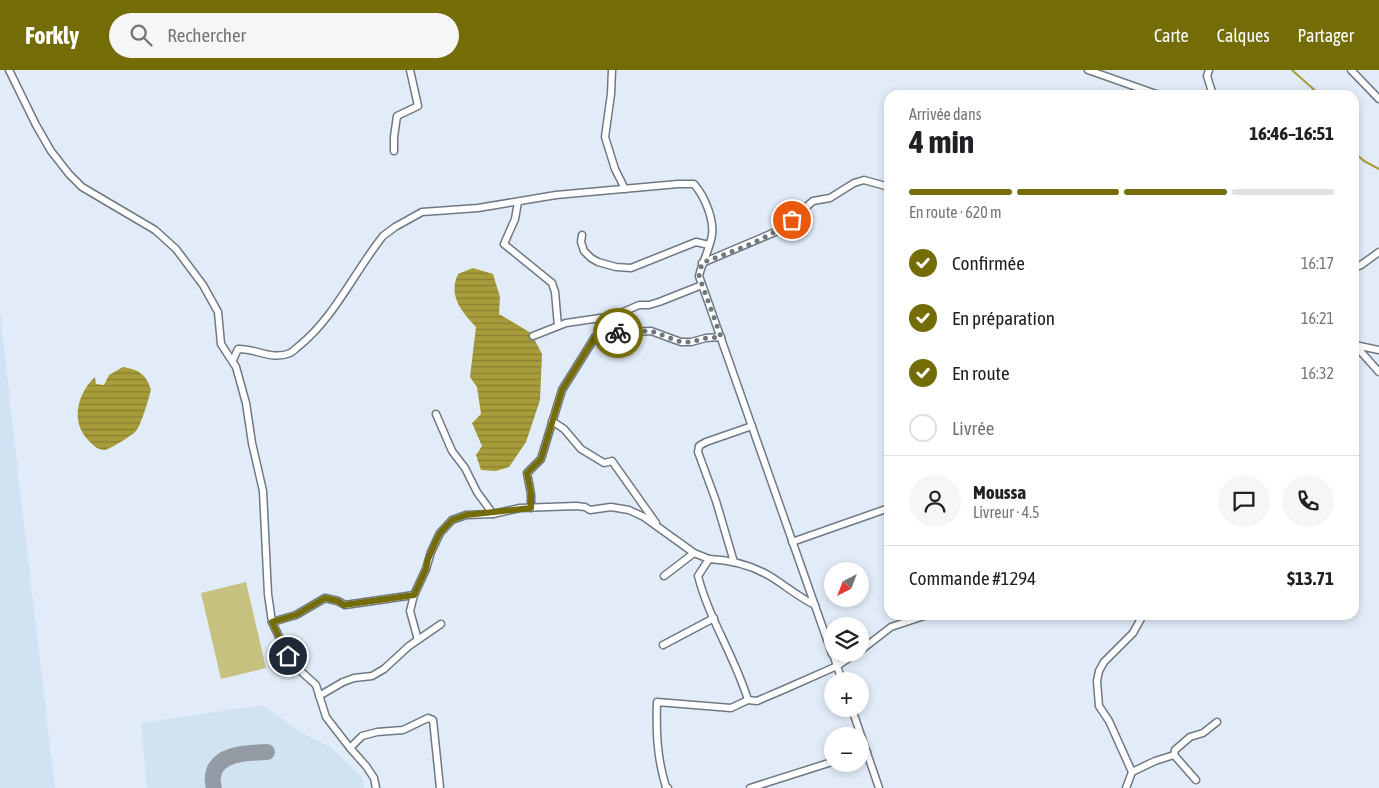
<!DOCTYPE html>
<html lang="fr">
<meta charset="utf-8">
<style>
:root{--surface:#fff;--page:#f6f6f6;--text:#202124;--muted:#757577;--line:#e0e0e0;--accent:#746c06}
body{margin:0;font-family:"Asap Condensed",sans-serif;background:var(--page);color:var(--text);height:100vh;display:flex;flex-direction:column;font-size:19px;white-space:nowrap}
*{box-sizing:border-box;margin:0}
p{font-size:16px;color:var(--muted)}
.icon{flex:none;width:28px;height:28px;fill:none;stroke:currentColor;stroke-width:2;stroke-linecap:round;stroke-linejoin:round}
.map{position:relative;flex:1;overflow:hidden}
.panel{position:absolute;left:884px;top:20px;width:475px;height:530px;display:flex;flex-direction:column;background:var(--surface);border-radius:15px;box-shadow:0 2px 8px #0003}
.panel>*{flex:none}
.needle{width:32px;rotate:222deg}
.fabs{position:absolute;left:824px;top:492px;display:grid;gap:10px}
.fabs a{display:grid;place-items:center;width:45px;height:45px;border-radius:50%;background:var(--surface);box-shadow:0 2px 8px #0003;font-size:25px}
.pin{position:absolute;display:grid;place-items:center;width:42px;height:42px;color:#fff;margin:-21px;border:2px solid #fff;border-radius:50%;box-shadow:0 1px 5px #0007}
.courier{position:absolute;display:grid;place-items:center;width:50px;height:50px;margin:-25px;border:4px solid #746c06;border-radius:50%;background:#fff;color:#222;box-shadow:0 1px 6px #0007}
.overview em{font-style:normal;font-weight:700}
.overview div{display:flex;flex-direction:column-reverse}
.overview{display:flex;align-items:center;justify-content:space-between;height:85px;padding:0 25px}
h1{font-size:32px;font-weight:700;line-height:38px}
.bar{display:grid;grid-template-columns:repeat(4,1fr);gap:8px 5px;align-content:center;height:60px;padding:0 25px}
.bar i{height:6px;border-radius:4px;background:var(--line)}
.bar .active{background:var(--accent)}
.bar p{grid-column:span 4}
.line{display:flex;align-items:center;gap:12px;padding:0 25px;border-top:1px solid var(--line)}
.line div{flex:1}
.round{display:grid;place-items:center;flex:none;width:52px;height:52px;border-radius:26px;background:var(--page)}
ol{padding:0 25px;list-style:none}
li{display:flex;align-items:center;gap:15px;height:55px}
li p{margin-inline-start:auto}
li .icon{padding:5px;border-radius:50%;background:var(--accent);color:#fff;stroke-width:4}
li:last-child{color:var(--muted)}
li i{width:28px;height:28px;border:2px solid var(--line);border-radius:50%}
header{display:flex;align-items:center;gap:30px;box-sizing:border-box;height:70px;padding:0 25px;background:var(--accent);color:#fff}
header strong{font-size:24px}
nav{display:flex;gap:28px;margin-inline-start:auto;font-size:18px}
.search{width:350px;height:45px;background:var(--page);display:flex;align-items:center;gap:12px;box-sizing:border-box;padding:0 18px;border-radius:28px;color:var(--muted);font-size:19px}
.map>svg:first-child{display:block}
.built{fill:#d1e2f3}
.park{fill:#c6c17e}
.water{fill:url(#water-rules)}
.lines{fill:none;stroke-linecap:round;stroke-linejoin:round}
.stream{stroke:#a69c39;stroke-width:2}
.taxiway{stroke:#949ba4;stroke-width:16}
.street-casing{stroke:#6f7983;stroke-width:9}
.street{stroke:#fff;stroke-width:6}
.done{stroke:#71777e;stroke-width:5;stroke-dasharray:0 9}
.route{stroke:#746c06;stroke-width:6}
</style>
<header>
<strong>Forkly</strong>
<div class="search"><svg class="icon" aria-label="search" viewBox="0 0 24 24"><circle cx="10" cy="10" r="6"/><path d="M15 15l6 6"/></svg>Rechercher</div>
<nav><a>Carte</a><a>Calques</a><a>Partager</a></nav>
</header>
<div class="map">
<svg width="1379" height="718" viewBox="0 0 1379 718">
<defs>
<pattern id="water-rules" width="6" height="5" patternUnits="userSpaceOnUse" patternTransform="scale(1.25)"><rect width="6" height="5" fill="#a69c39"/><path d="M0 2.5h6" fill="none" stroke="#888031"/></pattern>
</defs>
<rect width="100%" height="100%" fill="#e1ecf8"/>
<g class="built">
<path d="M0 241 19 412 55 718H0Z"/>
<path d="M262 635 304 664 332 678 358 703 362 708 364 718H147L141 653Z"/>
</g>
<path class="park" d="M246 512 266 598 221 609 201 523Z"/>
<g class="water">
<path d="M473 198 493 204 500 227 499 244 531 263 542 284 540 330 526 372 509 397 496 401 481 400 476 385 482 376 472 353 481 344 477 317 470 307 476 257C461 241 448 226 458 204Z"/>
<path d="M123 297C139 300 145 303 151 319 149 328 141 357 135 362 131 366 110 379 105 380 98 380 94 376 89 371 70 352 77 324 95 307L96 314 104 315 109 305Z"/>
</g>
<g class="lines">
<g class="stream">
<path d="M1292 0 1320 25"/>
<path d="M1354 82 1364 91 1379 99"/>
</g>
<path class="taxiway" d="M214 718C213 714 212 710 213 706 216 682 250 683 267 682"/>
<defs>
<g id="street">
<path d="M9 0 36 55 51 81 69 104 82 117 155 160 176 179 203 215 218 242 221 274 236 297 246 333 252 373 263 421 268 524 272 552 288 586 293 594 316 615 326 647 350 678 366 696 374 708 376 718"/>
<path d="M612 0 611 24 605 67 615 99 625 119"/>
<path d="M1088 0 1159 25"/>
<path d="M1209 0 1207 6 1213 25"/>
<path d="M1351 0 1379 29"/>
<path d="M394 81V67L397 46 418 36 410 0"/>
<path d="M518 132 515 149 504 174 552 213 555 222 558 256"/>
<path d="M582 165 581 172 584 181 591 188 598 192 616 197 631 198 696 172 709 175"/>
<path d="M702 193 780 160 813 131 830 128 854 113 864 110 889 117"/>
<path d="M1354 198 1361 195 1379 182"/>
<path d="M533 266 566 253 614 246 639 235H649L659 232 702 215"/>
<path d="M1354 274 1379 302"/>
<path d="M1355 275 1379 280"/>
<path d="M233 290 238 279C255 278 272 291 290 283 293 282 296 278 299 276 334 248 355 201 383 166L395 157 422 142 478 138 556 125 678 114H694C705 127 714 149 712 165 710 178 702 193 699 206L832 584"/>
<path d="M436 344 452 381 465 398 477 422 493 444"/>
<path d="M552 351 564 359 581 379 604 393 612 391 656 453"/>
<path d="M531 438V424L527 403 541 389 562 320 595 267 613 263 651 261 681 272H691L706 268 721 267"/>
<path d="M792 472 889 438"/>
<path d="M734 492 716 431 698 382 699 376 706 372 752 356"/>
<path d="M664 506 694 483"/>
<path d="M815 535C800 528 787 517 773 508 754 496 731 490 709 489L698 506C709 549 735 587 748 630L757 631 785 619 837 596 855 584"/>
<path d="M272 552 296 545 325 528 338 531 345 535 414 525"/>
<path d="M418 570 410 541 414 525 426 499 431 482 440 463 452 450 466 445 493 444 520 438 576 436 585 437 590 440 611 437 629 440 644 447 694 483 709 489"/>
<path d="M663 575 714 548"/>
<path d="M860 581 891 557 927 545"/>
<path d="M833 584 842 611"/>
<path d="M319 626 343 612 354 608 372 606 384 599 409 576 441 554"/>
<path d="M852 639 879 718"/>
<path d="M350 678 362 666 377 662 403 660 428 648 433 650 440 718"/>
<path d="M860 684 867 682"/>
<path d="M1174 685 1175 680 1190 667 1203 663 1217 652"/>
<path d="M1132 702 1155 691 1174 685 1196 710"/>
<path d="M668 718 666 717C657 688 656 662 657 632L731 638 748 630"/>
<path d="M750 718 832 692"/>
<path d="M1126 718 1132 702 1109 651 1099 636 1097 611 1099 601 1104 592 1133 563 1143 545"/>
</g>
</defs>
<use href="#street" class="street-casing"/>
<use href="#street" class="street"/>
</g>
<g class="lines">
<path class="done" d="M618 263 651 261 681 272H691L706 268 721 267 699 206 702 193C732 181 766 171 792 150"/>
<path class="route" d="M288 586 272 552 296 545 325 528 338 531 344 535 414 525 426 499 428 489 435 473 440 463 452 450 466 445 531 438V424L527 403 541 389 562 320 595 267 618 263"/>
</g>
</svg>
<div class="fabs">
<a><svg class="needle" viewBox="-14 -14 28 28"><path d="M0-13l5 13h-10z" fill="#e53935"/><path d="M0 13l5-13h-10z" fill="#757577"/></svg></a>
<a><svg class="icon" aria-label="layers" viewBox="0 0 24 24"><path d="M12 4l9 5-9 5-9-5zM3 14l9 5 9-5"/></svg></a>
<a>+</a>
<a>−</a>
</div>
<div class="pin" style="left:792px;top:150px;background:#ea580c"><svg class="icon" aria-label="bag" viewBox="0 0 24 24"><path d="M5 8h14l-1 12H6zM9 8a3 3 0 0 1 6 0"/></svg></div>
<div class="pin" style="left:288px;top:586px;background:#1f2937"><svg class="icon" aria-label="home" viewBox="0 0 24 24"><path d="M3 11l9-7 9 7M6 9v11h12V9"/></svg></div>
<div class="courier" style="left:618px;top:263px"><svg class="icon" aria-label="bike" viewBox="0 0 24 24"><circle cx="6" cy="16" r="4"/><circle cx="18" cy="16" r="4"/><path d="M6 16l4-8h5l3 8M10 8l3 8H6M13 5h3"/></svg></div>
<section class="panel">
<div class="overview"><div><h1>4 min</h1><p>Arrivée dans</p></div><em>16:46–16:51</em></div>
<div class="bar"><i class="active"></i><i class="active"></i><i class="active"></i><i></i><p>En route · 620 m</p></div>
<ol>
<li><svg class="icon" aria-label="check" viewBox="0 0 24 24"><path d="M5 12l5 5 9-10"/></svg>Confirmée<p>16:17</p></li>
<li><svg class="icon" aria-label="check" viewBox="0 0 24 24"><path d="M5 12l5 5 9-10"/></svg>En préparation<p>16:21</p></li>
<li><svg class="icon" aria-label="check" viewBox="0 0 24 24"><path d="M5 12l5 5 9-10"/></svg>En route<p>16:32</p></li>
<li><i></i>Livrée</li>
</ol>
<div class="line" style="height:90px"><a class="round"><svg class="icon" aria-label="person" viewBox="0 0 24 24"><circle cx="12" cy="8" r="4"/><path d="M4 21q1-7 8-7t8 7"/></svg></a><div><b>Moussa</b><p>Livreur · 4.5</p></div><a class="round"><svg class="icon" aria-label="chat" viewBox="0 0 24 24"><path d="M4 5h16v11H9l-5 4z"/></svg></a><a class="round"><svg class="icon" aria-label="phone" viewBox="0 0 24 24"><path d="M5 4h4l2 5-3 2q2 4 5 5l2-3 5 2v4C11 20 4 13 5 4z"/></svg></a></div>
<div class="line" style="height:65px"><div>Commande #1294</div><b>$13.71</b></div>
</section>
</div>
